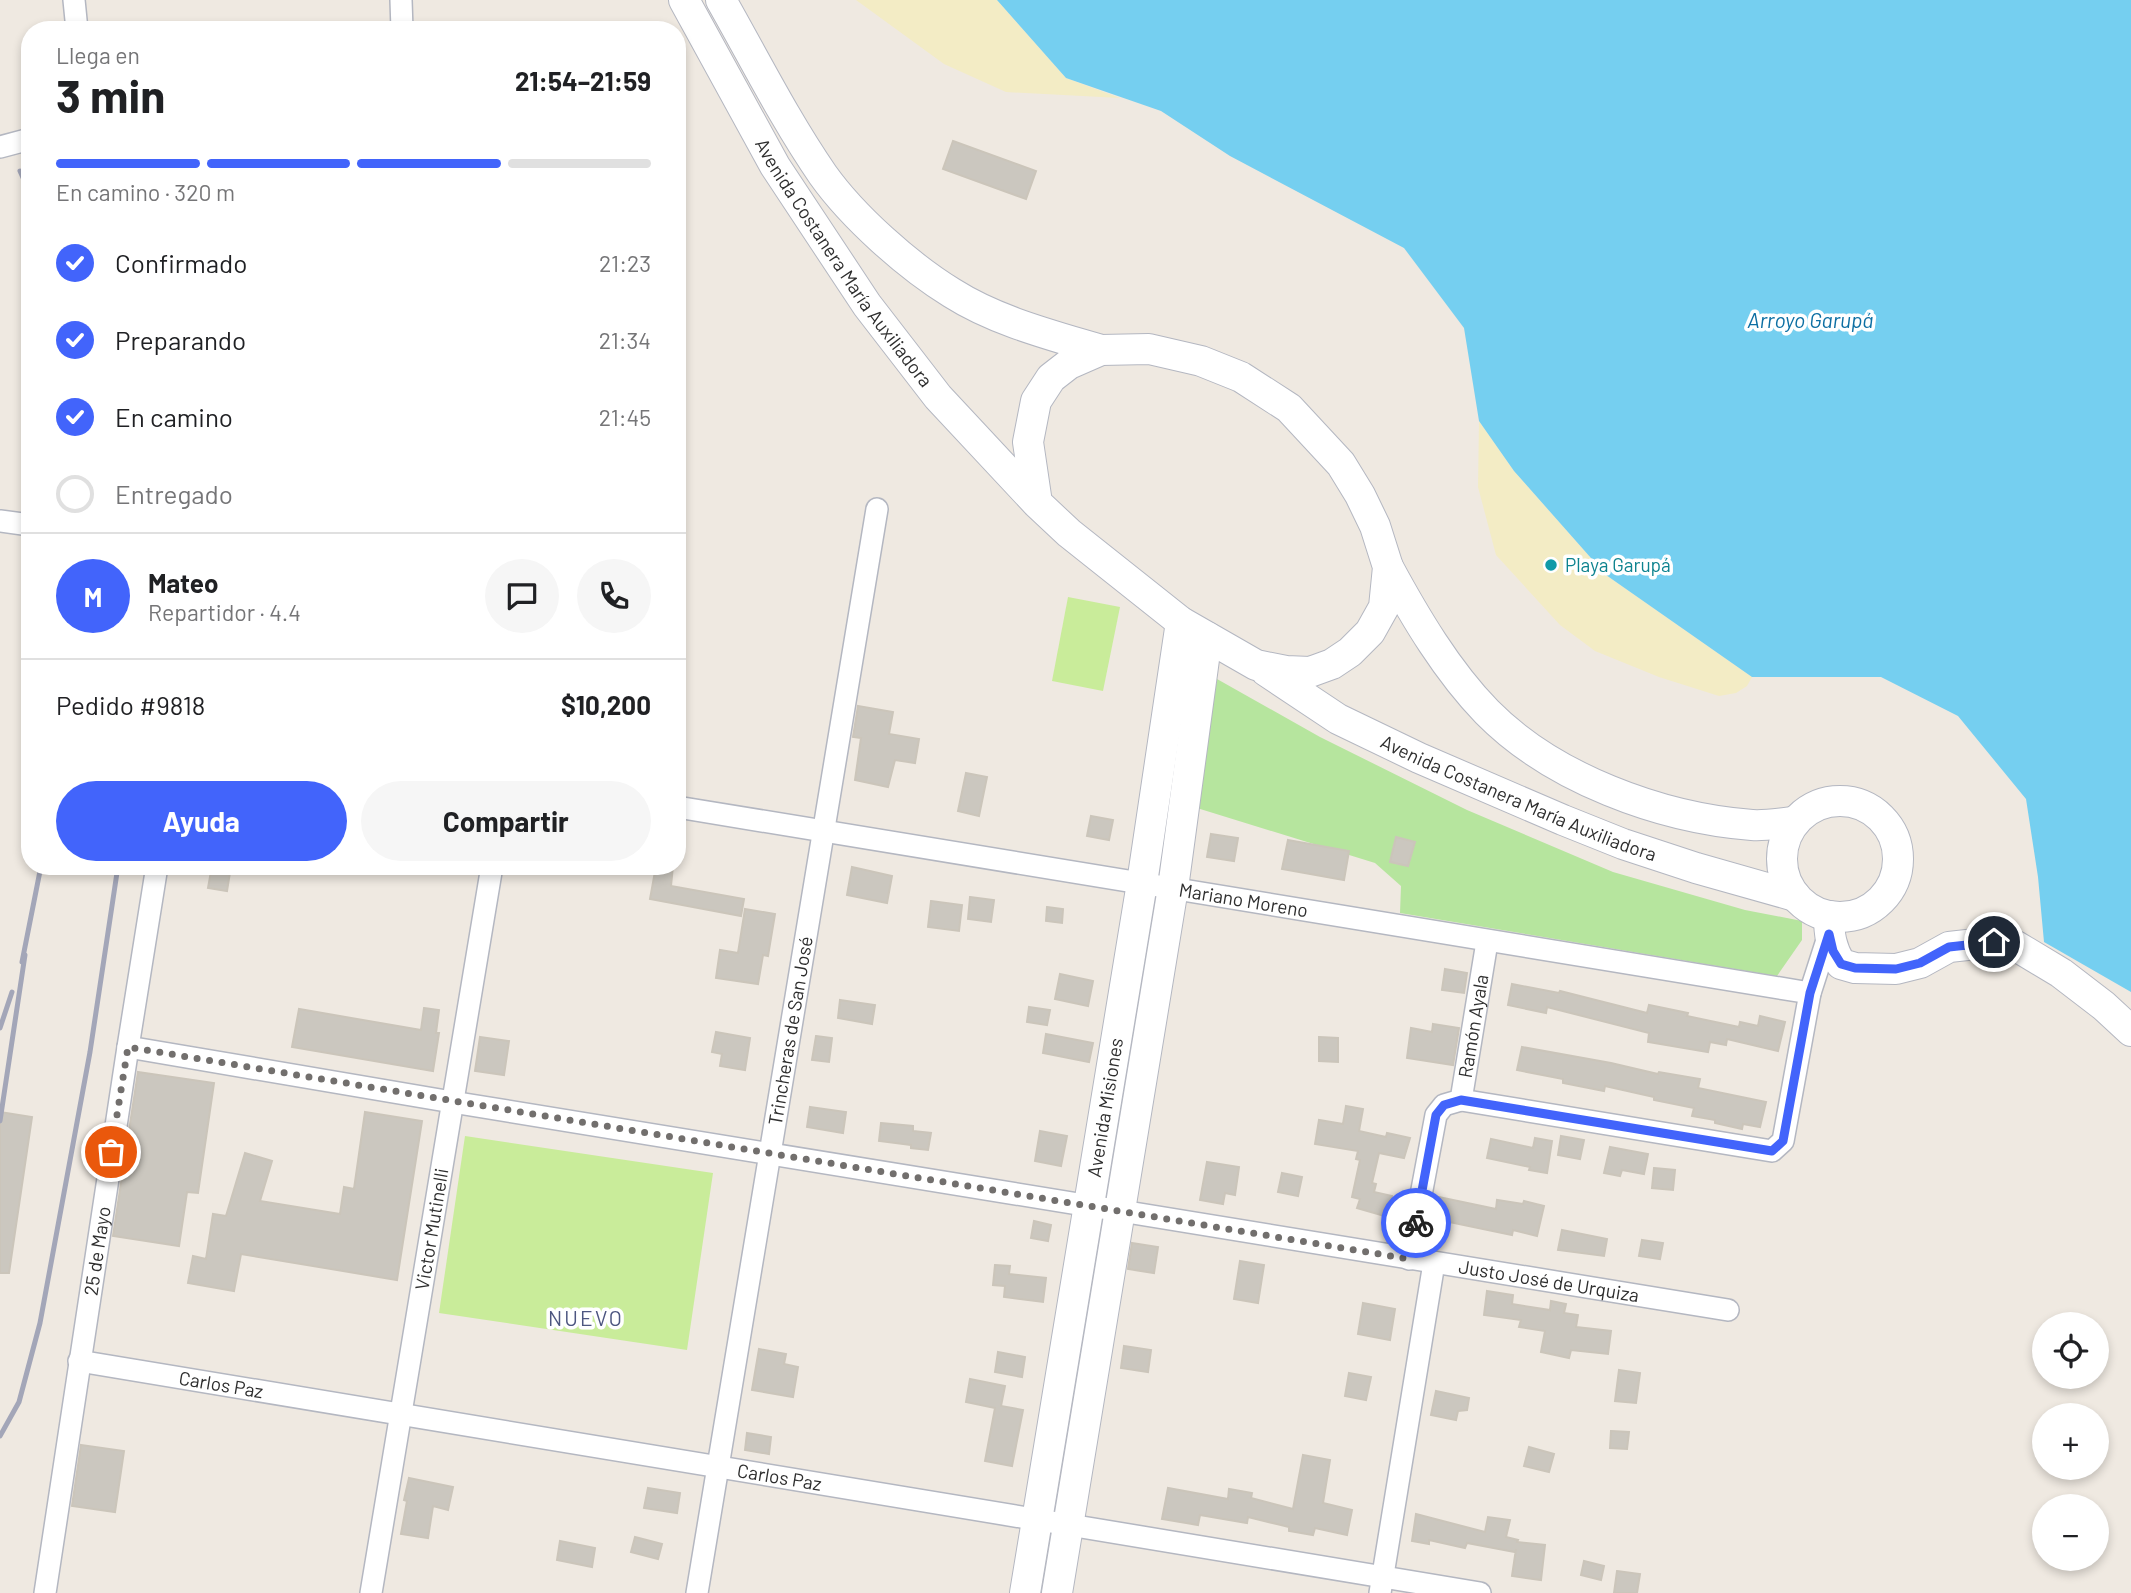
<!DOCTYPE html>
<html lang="es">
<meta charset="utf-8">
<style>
:root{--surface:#fff;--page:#f6f6f6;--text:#202124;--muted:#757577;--line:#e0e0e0;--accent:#4264fb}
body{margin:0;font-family:Barlow,sans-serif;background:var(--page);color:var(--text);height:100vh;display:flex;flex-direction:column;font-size:26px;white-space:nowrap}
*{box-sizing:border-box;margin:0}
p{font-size:23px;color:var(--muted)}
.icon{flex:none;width:38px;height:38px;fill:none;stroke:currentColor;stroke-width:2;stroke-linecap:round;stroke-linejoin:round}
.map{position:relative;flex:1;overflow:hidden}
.panel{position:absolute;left:21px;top:21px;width:665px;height:854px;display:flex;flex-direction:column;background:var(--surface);border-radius:28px;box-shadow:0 4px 10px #0003}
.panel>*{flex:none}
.buttons{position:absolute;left:2032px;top:1312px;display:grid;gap:14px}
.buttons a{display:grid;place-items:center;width:77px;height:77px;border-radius:50%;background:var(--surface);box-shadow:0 4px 10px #0003;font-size:35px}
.pin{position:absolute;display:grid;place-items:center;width:60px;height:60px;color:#fff;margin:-30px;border:4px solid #fff;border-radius:50%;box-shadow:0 2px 7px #0007}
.courier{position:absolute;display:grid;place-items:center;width:70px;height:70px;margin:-35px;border:5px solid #4264fb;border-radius:50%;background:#fff;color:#222;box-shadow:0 2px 9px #0007}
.summary em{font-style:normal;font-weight:700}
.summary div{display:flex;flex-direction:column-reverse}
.summary{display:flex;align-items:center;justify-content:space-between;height:119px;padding:0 35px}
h1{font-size:46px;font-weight:700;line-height:52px}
.bar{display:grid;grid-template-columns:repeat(4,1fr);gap:10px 7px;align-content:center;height:84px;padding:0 35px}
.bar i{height:9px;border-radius:5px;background:var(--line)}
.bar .current{background:var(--accent)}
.bar p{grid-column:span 4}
.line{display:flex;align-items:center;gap:18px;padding:0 35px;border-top:2px solid var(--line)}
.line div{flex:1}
.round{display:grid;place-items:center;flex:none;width:74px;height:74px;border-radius:37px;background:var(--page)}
ol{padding:0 35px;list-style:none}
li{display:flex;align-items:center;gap:21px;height:77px}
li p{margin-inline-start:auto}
li .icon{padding:7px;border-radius:50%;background:var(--accent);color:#fff;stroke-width:4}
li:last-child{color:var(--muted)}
li i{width:38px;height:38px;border:4px solid var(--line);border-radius:50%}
.primary-button{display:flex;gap:14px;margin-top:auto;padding:14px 35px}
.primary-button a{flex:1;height:80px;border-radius:42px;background:var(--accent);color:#fff;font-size:28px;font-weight:700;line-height:80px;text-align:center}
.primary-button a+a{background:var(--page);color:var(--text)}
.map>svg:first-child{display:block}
.green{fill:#b6e59e}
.sand{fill:#f3ecc5}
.pitch{fill:#c9ec9a}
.water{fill:#75cff0}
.building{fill:#cbc7bf;stroke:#cbc5ba;stroke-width:2}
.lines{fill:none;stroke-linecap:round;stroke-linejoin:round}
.street-casing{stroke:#b4b7c1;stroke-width:24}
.secondary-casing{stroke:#b4b7c1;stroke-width:32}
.street{stroke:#fff;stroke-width:21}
.secondary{stroke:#fff;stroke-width:30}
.rail{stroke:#a3a6b8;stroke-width:5}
.done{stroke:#726f6d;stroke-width:7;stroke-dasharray:0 12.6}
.route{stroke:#4264fb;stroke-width:9}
.culture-dot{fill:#0f9aa8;stroke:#fff;stroke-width:2.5}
.labels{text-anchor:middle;stroke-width:7;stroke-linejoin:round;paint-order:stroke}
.street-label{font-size:19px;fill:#2e2e2e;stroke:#fff}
.culture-label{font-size:19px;fill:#0d838f;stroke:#fff;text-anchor:start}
.water-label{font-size:21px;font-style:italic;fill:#0d6fa3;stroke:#fff}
.neighbourhood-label{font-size:21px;letter-spacing:2px;fill:#4d5680;stroke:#fff}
</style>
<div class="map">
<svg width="2131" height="1593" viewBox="0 0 2131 1593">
<rect width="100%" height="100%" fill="#efe9e1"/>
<path class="green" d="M1217 679 1320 737 1467 810 1613 872 1745 910 1802 921V940L1777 976 1400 913 1401 886 1375 863 1197 808Z"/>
<g class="sand">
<path d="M856 0H997L1066 78 1120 98 1006 92 944 64Z"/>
<path d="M1479 421 1514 471 1606 575 1752 677 1747 686 1736 693 1719 696 1659 677 1595 651 1560 625 1496 555 1478 487Z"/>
</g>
<g class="pitch">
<path d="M1068 597 1120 607 1103 691 1052 681Z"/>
<path d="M465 1136 713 1173 687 1350 439 1313Z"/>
</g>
<path class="water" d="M997 0H2131V992L2044 942 2038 877 2026 799 1958 716 1881 677H1752L1606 575 1514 471 1479 421 1464 328 1404 248 1230 156 1161 111 1066 78Z"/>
<g class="building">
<path d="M953 141 1036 171 1026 199 943 169Z"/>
<path d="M858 706 893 712 889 734 919 739 915 763 895 760 888 787 855 780 861 738 853 737Z"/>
<path d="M966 773 987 777 979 816 958 811Z"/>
<path d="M1091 816 1113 820 1109 840 1087 836Z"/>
<path d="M1211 834 1238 838 1234 861 1207 857Z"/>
<path d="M1396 837 1415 842 1408 866 1390 862Z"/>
<path d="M1288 840 1349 851 1344 880 1282 869Z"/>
<path d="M212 866H231L227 891 208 888Z"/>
<path d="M656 866H673L671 886 744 899 741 916 650 899Z"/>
<path d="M852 867 892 876 887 903 847 895Z"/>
<path d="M970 897 994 900 991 922 968 919Z"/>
<path d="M931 901 962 905 959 931 928 927Z"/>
<path d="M1047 907 1063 909 1062 923 1046 921Z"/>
<path d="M745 909 775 914 768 956 763 955 758 984 716 978 720 950 738 953Z"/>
<path d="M1445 969 1467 973 1464 993 1442 990Z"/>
<path d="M1060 974 1093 981 1088 1006 1055 999Z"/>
<path d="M1512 984 1559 993 1560 991 1647 1013 1649 1005 1688 1013 1687 1016 1739 1027 1740 1022 1758 1026 1760 1016 1785 1022 1778 1051 1727 1039 1726 1045 1710 1042 1708 1052 1648 1042 1649 1033 1547 1007 1546 1013 1508 1005Z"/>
<path d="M840 1000 875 1005 872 1024 838 1018Z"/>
<path d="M1029 1007 1050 1010 1047 1025 1027 1022Z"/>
<path d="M424 1008 439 1010 436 1033H439L433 1071 292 1047 299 1009 421 1030Z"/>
<path d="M1433 1024 1459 1028 1453 1065 1407 1058 1411 1028 1432 1032Z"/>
<path d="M716 1032 750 1038 745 1070 720 1066 722 1054 712 1052Z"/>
<path d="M1046 1034 1093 1043 1089 1062 1043 1053Z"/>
<path d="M816 1036 832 1038 829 1062 812 1060Z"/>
<path d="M480 1037 509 1041 504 1075 475 1071Z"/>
<path d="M1319 1037 1338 1038V1062L1319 1061Z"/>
<path d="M1522 1047 1611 1063 1658 1074 1659 1072 1700 1079 1698 1088 1766 1102 1760 1127 1743 1124 1742 1129 1715 1123V1120L1692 1116 1694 1108 1654 1100V1097L1605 1086 1604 1091 1563 1083V1079L1517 1070Z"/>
<path d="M138 1072 214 1083 198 1193 187 1192 179 1246 113 1236Z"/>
<path d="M1346 1106 1363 1109 1359 1131 1386 1137 1387 1133 1410 1138 1404 1158 1379 1153 1372 1183 1376 1184 1374 1192 1392 1196 1388 1217 1357 1208 1360 1199 1352 1197 1360 1160 1356 1159 1358 1151 1315 1144 1319 1120 1343 1124Z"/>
<path d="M810 1107 846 1112 843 1133 807 1127Z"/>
<path d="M0 1112 32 1117 9 1273H0Z"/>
<path d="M365 1112 422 1121 397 1280 241 1254 234 1291 188 1283 193 1256 206 1259 213 1214 226 1216 245 1153 272 1161 260 1201 340 1214 344 1187 354 1189Z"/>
<path d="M881 1123 913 1126V1131L931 1133 928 1150 911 1148V1145L879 1141Z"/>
<path d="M1040 1131 1067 1136 1061 1166 1035 1161Z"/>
<path d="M1561 1136 1584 1140 1580 1159 1558 1155Z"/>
<path d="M1535 1138 1552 1141 1547 1173 1529 1170 1530 1167 1487 1158 1491 1139 1533 1148Z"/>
<path d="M1610 1147 1648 1154 1644 1174 1622 1170 1620 1176 1604 1173Z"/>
<path d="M1207 1162 1239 1167 1235 1195 1225 1193 1223 1204 1200 1200Z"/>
<path d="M1654 1168 1675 1170 1673 1190 1652 1188Z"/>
<path d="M1282 1173 1302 1177 1298 1196 1278 1192Z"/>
<path d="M1434 1196 1496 1209 1497 1200 1523 1204 1524 1201 1544 1206 1537 1236 1513 1230 1512 1235 1430 1218Z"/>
<path d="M1034 1221 1051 1225 1048 1241 1031 1238Z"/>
<path d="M1562 1230 1607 1239 1604 1256 1558 1250Z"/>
<path d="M1642 1240 1663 1243 1660 1259 1639 1256Z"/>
<path d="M1132 1243 1158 1247 1154 1273 1128 1269Z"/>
<path d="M1240 1261 1264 1265 1258 1303 1234 1299Z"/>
<path d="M995 1265 1010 1266 1009 1274 1046 1278 1043 1302 1004 1297 1005 1286 993 1285Z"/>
<path d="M1487 1291 1513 1295 1512 1304 1550 1310 1551 1301 1566 1304 1564 1313 1578 1315 1576 1327 1611 1331 1608 1354 1571 1350 1569 1358 1541 1352 1545 1331 1519 1327 1521 1320 1484 1315Z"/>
<path d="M1363 1303 1395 1309 1390 1340 1358 1334Z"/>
<path d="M1124 1346 1151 1350 1148 1372 1121 1368Z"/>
<path d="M759 1349 786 1354 784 1364 798 1367 793 1397 752 1390Z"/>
<path d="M998 1352 1025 1357 1022 1377 995 1372Z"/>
<path d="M1619 1370 1640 1373 1636 1403 1615 1401Z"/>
<path d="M1349 1373 1371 1377 1366 1400 1345 1396Z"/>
<path d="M970 1379 1005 1386 1001 1406 1023 1410 1012 1466 985 1461 995 1408 966 1402Z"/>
<path d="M1436 1391 1469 1398 1467 1410 1458 1411 1456 1420 1431 1415Z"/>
<path d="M1611 1431 1629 1432 1627 1449 1610 1448Z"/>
<path d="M747 1433 771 1437 769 1454 745 1450Z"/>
<path d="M81 1445 124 1451 115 1512 72 1506Z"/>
<path d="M1529 1447 1554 1454 1549 1472 1524 1466Z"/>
<path d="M1303 1455 1330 1460 1323 1503 1352 1510 1347 1535 1315 1528 1313 1535 1289 1531V1527L1248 1517 1247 1523 1200 1515 1198 1525 1162 1519 1168 1488 1228 1499 1229 1489 1252 1493 1251 1498 1293 1509Z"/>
<path d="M409 1478 453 1487 448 1510 433 1506 428 1538 401 1534 407 1501 404 1500Z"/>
<path d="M648 1488 680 1493 677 1513 644 1508Z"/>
<path d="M1416 1514 1485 1532 1488 1517 1510 1520 1506 1537 1518 1540 1517 1542 1545 1545 1541 1580 1512 1576 1516 1549 1515 1552 1467 1543 1465 1548 1429 1540V1544L1412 1541Z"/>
<path d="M635 1537 662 1544 658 1559 631 1552Z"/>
<path d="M560 1541 595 1548 592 1567 557 1560Z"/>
<path d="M1584 1561 1604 1566 1601 1580 1581 1575Z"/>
<path d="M1617 1571 1640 1574 1637 1593H1614Z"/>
</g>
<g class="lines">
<defs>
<g id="street">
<path d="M74 0 77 30"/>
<path d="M401 0 402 30"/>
<path d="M0 147 30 139"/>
<path d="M0 521 30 525"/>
<path id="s1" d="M677 807 1810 993"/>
<path id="s2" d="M128 1047 452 1102 1728 1310"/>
<path d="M1461 1100 1772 1151 1783 1141 1810 993 1829 934"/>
<path id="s3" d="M1409 1259 1436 1115 1444 1105 1461 1100 1487 942"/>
<path id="s4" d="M79 1361 1480 1593"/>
<path id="s5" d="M45 1593 128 1047 157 866"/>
<path id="s6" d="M371 1593 492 866"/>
<path id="s7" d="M697 1593 877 509"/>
<path d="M1380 1593 1434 1263"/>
</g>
<g id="secondary">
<path id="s8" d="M684 0 775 166 867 305 938 397 1037 503 1069 533 1181 622 1256 665 1286 671 1310 672 1332 664 1350 652 1370 632 1384 607 1388 567 1375 526 1360 495 1341 464 1289 408 1241 377 1201 361 1149 349 1101 350 1069 364 1051 378 1036 401 1028 442 1037 503"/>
<path d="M721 0C754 58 785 120 823 175 853 217 908 266 952 293 996 321 1051 335 1101 350"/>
<path d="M1388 567C1415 617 1447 671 1487 712 1552 778 1660 818 1752 825 1766 826 1781 823 1794 822"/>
<path id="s9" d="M1266 671 1338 719 1419 758 1563 820 1623 844 1696 868 1795 896"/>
<circle cx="1840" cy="859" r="58"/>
<path d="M1829 916C1829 934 1831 948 1841 964L1855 968 1896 969 1920 963 1949 947 1994 942 2016 946 2061 973 2104 1006 2131 1031"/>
<path id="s10" d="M1025 1593 1142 883 1181 622"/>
<path d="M1057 1593 1173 888 1207 637"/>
</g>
</defs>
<use href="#street" class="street-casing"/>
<use href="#secondary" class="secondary-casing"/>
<use href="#street" class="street"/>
<use href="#secondary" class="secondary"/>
<g class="rail">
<path d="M20 171 30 193"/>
<path d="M22 962 41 866"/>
<path d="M0 1028 12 992"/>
<path d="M0 1121 25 955"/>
<path d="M0 1436 19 1402 40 1323 90 1052 118 866"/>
</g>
</g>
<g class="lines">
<path class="done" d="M111 1152 128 1047 1409 1259 1416 1223"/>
<path class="route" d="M1416 1223 1436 1115 1444 1105 1461 1100 1772 1151 1783 1141 1810 993 1829 934 1833 951 1841 964 1855 968 1896 969 1920 963 1949 947 1994 942"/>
</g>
<circle class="culture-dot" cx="1551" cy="565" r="7"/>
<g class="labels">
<g class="street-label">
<text dy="7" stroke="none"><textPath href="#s8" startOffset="308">Avenida Costanera María Auxiliadora</textPath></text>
<text dy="7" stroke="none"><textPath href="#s9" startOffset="284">Avenida Costanera María Auxiliadora</textPath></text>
<text dy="7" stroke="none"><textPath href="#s1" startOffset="574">Mariano Moreno</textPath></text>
<text dy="7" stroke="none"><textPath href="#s3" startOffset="252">Ramón Ayala</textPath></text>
<text dy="7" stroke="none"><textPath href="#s7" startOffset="570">Trincheras de San José</textPath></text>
<text dy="7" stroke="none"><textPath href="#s10" startOffset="492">Avenida Misiones</textPath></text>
<text dy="7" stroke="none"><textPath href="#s6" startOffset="369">Victor Mutinelli</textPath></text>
<text dy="7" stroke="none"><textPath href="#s5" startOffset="346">25 de Mayo</textPath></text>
<text dy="7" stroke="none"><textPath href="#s2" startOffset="1440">Justo José de Urquiza</textPath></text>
<text dy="7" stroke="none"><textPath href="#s4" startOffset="144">Carlos Paz</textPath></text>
<text dy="7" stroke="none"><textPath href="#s4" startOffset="710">Carlos Paz</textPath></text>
</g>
<g class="culture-label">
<text x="1565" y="572">Playa Garupá</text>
</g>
<g class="water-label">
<text x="1810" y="328">Arroyo Garupá</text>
</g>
<g class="neighbourhood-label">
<text x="586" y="1326">NUEVO</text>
</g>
</g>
</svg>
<div class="buttons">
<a><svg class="icon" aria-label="locate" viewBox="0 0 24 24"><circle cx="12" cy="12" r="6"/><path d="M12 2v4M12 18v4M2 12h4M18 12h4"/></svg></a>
<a>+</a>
<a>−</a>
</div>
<div class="pin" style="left:111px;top:1152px;background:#ea580c"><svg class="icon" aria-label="bag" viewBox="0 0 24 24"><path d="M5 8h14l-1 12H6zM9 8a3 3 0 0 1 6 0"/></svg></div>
<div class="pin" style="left:1994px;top:942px;background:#1f2937"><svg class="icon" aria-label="home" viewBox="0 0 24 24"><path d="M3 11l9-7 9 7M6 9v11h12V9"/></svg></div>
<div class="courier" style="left:1416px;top:1223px"><svg class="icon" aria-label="bike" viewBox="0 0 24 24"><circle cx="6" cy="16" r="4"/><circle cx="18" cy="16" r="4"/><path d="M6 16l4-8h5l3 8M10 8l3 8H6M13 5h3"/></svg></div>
<section class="panel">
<div class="summary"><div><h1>3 min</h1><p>Llega en</p></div><em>21:54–21:59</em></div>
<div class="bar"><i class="current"></i><i class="current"></i><i class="current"></i><i></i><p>En camino · 320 m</p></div>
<ol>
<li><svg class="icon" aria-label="check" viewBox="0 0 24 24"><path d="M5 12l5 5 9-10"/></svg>Confirmado<p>21:23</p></li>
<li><svg class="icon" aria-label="check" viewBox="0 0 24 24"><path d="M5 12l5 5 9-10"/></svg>Preparando<p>21:34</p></li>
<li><svg class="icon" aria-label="check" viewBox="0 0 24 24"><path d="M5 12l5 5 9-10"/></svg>En camino<p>21:45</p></li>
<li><i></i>Entregado</li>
</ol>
<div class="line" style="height:126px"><b class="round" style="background:var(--accent);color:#fff">M</b><div><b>Mateo</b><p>Repartidor · 4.4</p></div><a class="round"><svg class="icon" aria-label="chat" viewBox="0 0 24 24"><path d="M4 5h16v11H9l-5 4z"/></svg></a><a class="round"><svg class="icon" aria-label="phone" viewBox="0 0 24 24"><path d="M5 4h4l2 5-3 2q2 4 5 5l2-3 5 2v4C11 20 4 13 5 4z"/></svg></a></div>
<div class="line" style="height:91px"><div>Pedido #9818</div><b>$10,200</b></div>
<div class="primary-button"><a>Ayuda</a><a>Compartir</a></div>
</section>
</div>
